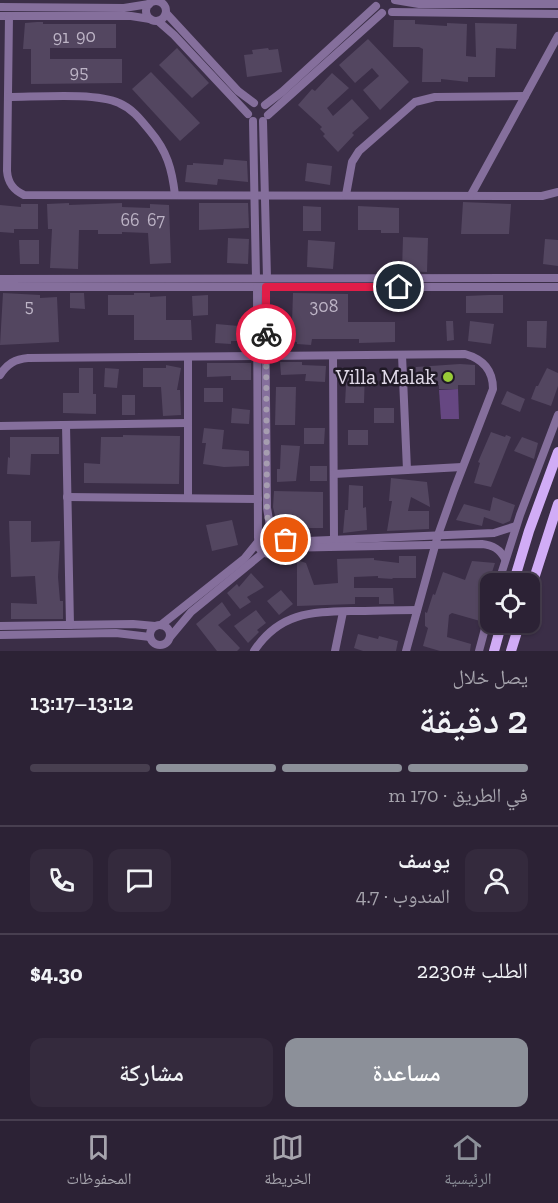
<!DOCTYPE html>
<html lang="ar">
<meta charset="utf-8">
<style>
:root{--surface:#2c2235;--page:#342a3d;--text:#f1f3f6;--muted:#a6a4ad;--line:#483f50;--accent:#8c9099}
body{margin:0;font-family:"Zilla Slab","Noto Naskh Arabic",serif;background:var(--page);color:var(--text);direction:rtl;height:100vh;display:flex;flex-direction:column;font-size:22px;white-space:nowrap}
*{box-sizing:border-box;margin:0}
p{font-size:20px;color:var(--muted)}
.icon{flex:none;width:33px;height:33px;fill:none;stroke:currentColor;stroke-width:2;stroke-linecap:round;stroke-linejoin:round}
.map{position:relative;height:651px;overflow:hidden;direction:ltr}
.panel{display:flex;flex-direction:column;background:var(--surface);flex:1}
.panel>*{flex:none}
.fabs{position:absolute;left:480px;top:573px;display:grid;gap:12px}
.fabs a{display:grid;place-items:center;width:60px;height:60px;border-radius:12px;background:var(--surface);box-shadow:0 2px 4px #0004,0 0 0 2px var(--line);font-size:30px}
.pin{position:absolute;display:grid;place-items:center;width:51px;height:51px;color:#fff;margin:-26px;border:3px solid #fff;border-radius:50%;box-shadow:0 2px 6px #0007}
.courier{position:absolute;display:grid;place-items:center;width:60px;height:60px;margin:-30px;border:4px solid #e11d48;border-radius:50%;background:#fff;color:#222;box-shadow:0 2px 8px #0007}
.overview em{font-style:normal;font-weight:600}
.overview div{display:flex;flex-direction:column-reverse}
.overview{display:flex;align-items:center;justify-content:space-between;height:102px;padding:0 30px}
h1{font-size:39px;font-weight:600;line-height:45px}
.bar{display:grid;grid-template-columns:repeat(4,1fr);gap:9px 6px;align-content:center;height:72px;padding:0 30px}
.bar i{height:8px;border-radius:4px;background:var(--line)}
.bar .current{background:var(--accent)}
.bar p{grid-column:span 4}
.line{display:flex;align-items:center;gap:15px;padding:0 30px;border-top:2px solid var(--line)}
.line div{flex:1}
.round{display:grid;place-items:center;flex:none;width:63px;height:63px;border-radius:12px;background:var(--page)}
.primary-button{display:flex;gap:12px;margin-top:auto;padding:12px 30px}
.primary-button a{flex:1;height:69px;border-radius:12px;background:var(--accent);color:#fff;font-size:24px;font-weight:600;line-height:69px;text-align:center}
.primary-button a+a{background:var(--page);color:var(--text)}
.tab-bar{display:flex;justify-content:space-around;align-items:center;height:84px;border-top:2px solid var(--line);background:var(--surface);font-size:16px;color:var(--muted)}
.tab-bar a{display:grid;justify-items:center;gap:3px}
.tab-bar .current{color:var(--accent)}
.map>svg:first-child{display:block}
.green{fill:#664782}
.building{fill:#534660}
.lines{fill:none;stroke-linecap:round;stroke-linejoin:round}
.minor{stroke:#856f9c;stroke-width:8}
.major{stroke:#d1acf6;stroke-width:10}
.done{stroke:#a69db0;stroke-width:6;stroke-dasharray:0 10.8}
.route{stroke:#e11d48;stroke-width:8}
.poi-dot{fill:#98cb37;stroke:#1f1925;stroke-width:2}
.labels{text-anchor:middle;stroke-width:5;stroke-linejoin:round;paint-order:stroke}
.number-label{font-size:18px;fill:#bdb4c6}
.poi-label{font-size:21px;fill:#e0d9e8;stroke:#1f1925;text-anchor:end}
</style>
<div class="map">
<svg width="558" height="651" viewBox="0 0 558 651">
<rect width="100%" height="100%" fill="#3b2e47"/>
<path class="green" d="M458 389 459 419H441L439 390Z"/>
<g class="building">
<path d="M394 20H415V24L447 26V23L467 24 466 56 476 57 475 23 517 24 516 49 496 48 495 77H468V82L441 79V82H422L423 49 419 47H393Z"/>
<path d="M37 22H43V24H116V48H50V59H122V83L31 84V49H23L25 23Z"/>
<path d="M368 39 409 82 380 110 363 90 379 76 372 68 355 83 339 65Z"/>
<path d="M177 48 209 83 192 98 159 65Z"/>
<path d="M268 48 269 50 278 49 282 72 247 77 244 55 253 54 252 50Z"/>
<path d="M151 72 200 123 180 141 132 89Z"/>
<path d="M332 73 349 88 327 108 333 116 352 99 369 118 352 133 354 135 338 152 323 136 325 134 320 129 322 127 298 105 312 89 315 91Z"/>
<path d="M224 159 247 161 248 182 218 179 217 185 185 182 187 165H193V163L223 165Z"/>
<path d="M307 163 332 166 330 185 305 181Z"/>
<path d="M463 202 511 204 509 234H461Z"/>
<path d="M69 203V205L122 203V207L150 208V204L169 205 171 263 150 264 148 233 122 232V234H98V230H79L78 269 50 268 52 229H48L47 204Z"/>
<path d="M199 203H248L249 228 199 230Z"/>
<path d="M21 204H38V229H14V233L0 232V205L21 207Z"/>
<path d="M303 206 321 207V231H303Z"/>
<path d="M358 206 399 208V233H381V230H358Z"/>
<path d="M403 237 428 238 427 272 402 271Z"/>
<path d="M228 238 249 239 248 264 227 263Z"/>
<path d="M545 239 558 240V266L543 264Z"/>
<path d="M19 240H39V264H20Z"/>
<path d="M308 240 335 242 333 269 307 267Z"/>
<path d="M3 293 40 295V298L57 297 59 342 0 345Z"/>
<path d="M70 293H84L85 309 70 308Z"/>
<path d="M134 293H150V297L166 296V320H191L192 340H134V315H108V295H134Z"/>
<path d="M293 293 348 294V322H395V342L359 343V339H312L311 345 297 344V342H277V323H292Z"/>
<path d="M208 295V315L193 316 192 296Z"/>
<path d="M489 295H503V313H466V296Z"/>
<path d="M239 319H251V341H231V344L215 343 216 324 239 326Z"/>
<path d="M446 321H453L454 340 447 341Z"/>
<path d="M470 321 494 324 491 344 468 341Z"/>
<path d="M527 321H547L546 348 527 347Z"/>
<path d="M280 362H302V365L326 366 325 382 305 381 306 374 281 375Z"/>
<path d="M207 363H251V380H231V376L207 377Z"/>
<path d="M460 364 475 365V385H458V389H439V385L417 386 416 367Z"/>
<path d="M166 365 181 368 177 390H180L181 415 163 416 161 387H143V368H166Z"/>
<path d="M79 368H93V394H96V414L63 413V393H79Z"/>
<path d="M105 368 119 369 117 388 104 387Z"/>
<path d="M547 368 558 373V386L551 406 531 399 536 386H538Z"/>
<path d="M347 369H365L364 403H345Z"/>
<path d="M276 387H296L295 425H275Z"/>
<rect x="204" y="388" width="19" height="14"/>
<path d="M507 391 525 399 520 412 501 404Z"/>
<rect x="122" y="395" width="13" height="20"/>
<path d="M232 408 250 410 249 424 231 423Z"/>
<rect x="374" y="408" width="20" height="15"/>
<path d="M204 428 224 430 222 449 249 451V466L224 467 203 464 206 443H202Z"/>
<path d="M304 428H325L324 444H304Z"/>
<rect x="348" y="430" width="20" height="15"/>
<path d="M491 432 505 437 506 435 511 437 491 487 474 483 480 463 478 462Z"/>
<path d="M123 435 180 436 179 484 84 483V463L100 464 101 437H123Z"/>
<path d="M10 437H59V454H31L30 475 7 474 8 457 10 458Z"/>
<path d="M522 437 538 443 534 459 514 451Z"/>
<path d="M281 445 300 446 296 481 277 482V469H280Z"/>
<rect x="310" y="466" width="17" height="15"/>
<path d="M391 478 427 482 430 507 411 497 408 511H429V529L387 531 392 501H389Z"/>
<path d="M349 485 363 486V508L366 507 367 530 343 533 345 510H348Z"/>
<path d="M274 491 323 492V528H294V531L278 529 273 507Z"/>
<path d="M493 497 515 505 510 521 503 524 484 517 482 526 456 520 464 504 490 511Z"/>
<path d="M232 520 238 545 212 551 206 525Z"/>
<path d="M9 521H31V542L60 541 58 577 60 601H63V619H11V603L37 604 35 576 11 577Z"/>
<path d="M399 556H416V578H392L393 579 378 578V576L354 577V588H393L394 604H379V597H355V604L297 606V560L306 563 314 585 338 583 337 559 374 558V560L399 563Z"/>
<path d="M472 561 495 563 481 606 484 607 480 621 452 613 449 615 447 637 471 644 470 651H440L423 646 428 628 425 626V612L427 613 433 594 435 595 443 572 465 580Z"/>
<path d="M251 573 264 587 247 597 251 602 240 609 227 593 237 584 239 587Z"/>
<path d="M281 590 293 604 279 615 267 601Z"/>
<path d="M222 602 231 615 218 625 240 648 237 651H217L196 624Z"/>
<path d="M256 610 266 623 257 630 259 632 248 643 234 626Z"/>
<path d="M358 634 378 639 379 636 398 641 396 651H363L354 648Z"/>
</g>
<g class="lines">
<g class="minor">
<path d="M395 0 419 4H558"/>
<circle cx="156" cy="11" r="10"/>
<path d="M0 7 124 8 149 4"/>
<path d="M392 12 558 14"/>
<path d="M166 13 238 91 254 103"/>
<path d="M0 16H131L150 19"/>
<path d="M9 16 7 171C8 183 13 190 24 195L542 196 558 192"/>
<path d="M158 21 174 35 248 114"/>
<path d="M8 97C36 97 97 92 119 103 133 109 141 120 150 131 167 151 172 169 175 195"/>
<path d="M265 105 282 92 376 6"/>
<path d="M268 115 382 13"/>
<path d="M253 121 256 278"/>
<path d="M263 121 267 278"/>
<path d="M346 195 352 162 359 151 415 102 435 97 525 96"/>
<path d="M471 195 558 36"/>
<path d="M0 279 558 278"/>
<path d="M0 287H558"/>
<path d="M257 287 258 538"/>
<path d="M265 287 267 508 271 532"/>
<path d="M402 355 407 470"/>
<path d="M266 356 465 354C483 359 493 370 493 389L454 490 438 535 406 651"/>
<path d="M333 356 334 540"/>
<path d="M188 357V498"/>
<path d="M0 375C7 364 15 359 28 358L257 356"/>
<path d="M66 425 70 625"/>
<path d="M0 426 188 423"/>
<path d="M334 474 462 467"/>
<path d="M67 497 258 499"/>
<circle cx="269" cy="543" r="11"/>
<path d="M279 539 307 541 494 533 516 526"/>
<path d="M279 548 482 544C493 545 500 549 505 559"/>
<path d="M498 584 520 515 558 415"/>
<circle cx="160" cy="635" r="10"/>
<path d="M161 625 244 559 257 543"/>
<path d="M0 626 133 624 155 626"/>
<path d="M0 635 116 633 150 637"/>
<path d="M171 636 191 612 263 553"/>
<path d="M254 651C279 613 310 612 351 611 373 611 395 610 417 610"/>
<path d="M335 651 343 612"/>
<path d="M479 651 490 610"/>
</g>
<g class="major">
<path d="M513 584 529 531 558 452"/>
<path d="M530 591 558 504"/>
<path d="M494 651 502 622"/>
<path d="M511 651 520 622"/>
</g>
</g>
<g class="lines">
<path class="done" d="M266 334 267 514C269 527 273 538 286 540"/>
<path class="route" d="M266 334V287H399"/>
</g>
<circle class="poi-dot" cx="448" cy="377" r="6"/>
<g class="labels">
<g class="number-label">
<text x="86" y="42">90</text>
<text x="61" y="43">91</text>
<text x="79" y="78">95</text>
<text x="130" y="226">66</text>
<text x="156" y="226">67</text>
<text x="29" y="312">5</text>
<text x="324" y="312">308</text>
</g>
<g class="poi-label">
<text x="436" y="384">Villa Malak</text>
</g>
</g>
</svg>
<div class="fabs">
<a><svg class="icon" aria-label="locate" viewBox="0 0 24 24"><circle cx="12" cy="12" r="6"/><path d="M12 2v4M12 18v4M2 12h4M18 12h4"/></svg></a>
</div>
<div class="pin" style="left:286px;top:540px;background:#ea580c"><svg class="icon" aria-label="bag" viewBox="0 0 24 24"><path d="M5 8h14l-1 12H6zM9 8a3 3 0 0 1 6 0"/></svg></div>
<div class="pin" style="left:399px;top:287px;background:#1f2937"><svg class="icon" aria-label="home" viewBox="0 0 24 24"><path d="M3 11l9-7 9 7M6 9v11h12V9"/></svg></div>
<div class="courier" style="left:266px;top:334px"><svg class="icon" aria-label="bike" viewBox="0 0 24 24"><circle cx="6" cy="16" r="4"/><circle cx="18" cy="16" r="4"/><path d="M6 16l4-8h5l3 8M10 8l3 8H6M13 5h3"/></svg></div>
</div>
<section class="panel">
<div class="overview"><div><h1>2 دقيقة</h1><p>يصل خلال</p></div><em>13:12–13:17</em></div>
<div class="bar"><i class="current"></i><i class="current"></i><i class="current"></i><i></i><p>في الطريق · 170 m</p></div>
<div class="line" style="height:108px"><a class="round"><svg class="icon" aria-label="person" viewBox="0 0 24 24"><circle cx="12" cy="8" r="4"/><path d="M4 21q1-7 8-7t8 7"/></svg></a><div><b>يوسف</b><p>المندوب · 4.7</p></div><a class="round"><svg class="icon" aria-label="chat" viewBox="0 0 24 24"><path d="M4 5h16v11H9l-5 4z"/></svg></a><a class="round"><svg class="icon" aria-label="phone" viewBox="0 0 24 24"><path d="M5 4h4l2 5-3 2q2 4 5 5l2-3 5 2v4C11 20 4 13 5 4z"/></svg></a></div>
<div class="line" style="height:78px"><div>الطلب #2230</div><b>$4.30</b></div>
<div class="primary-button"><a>مساعدة</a><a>مشاركة</a></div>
</section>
<nav class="tab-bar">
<a class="current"><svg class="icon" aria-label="home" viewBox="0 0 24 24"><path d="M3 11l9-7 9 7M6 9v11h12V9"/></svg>الرئيسية</a>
<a><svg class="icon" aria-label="map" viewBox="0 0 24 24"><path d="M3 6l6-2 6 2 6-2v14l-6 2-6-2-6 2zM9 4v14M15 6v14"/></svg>الخريطة</a>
<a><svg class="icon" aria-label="saved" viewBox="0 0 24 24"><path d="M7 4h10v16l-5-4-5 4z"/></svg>المحفوظات</a>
</nav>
